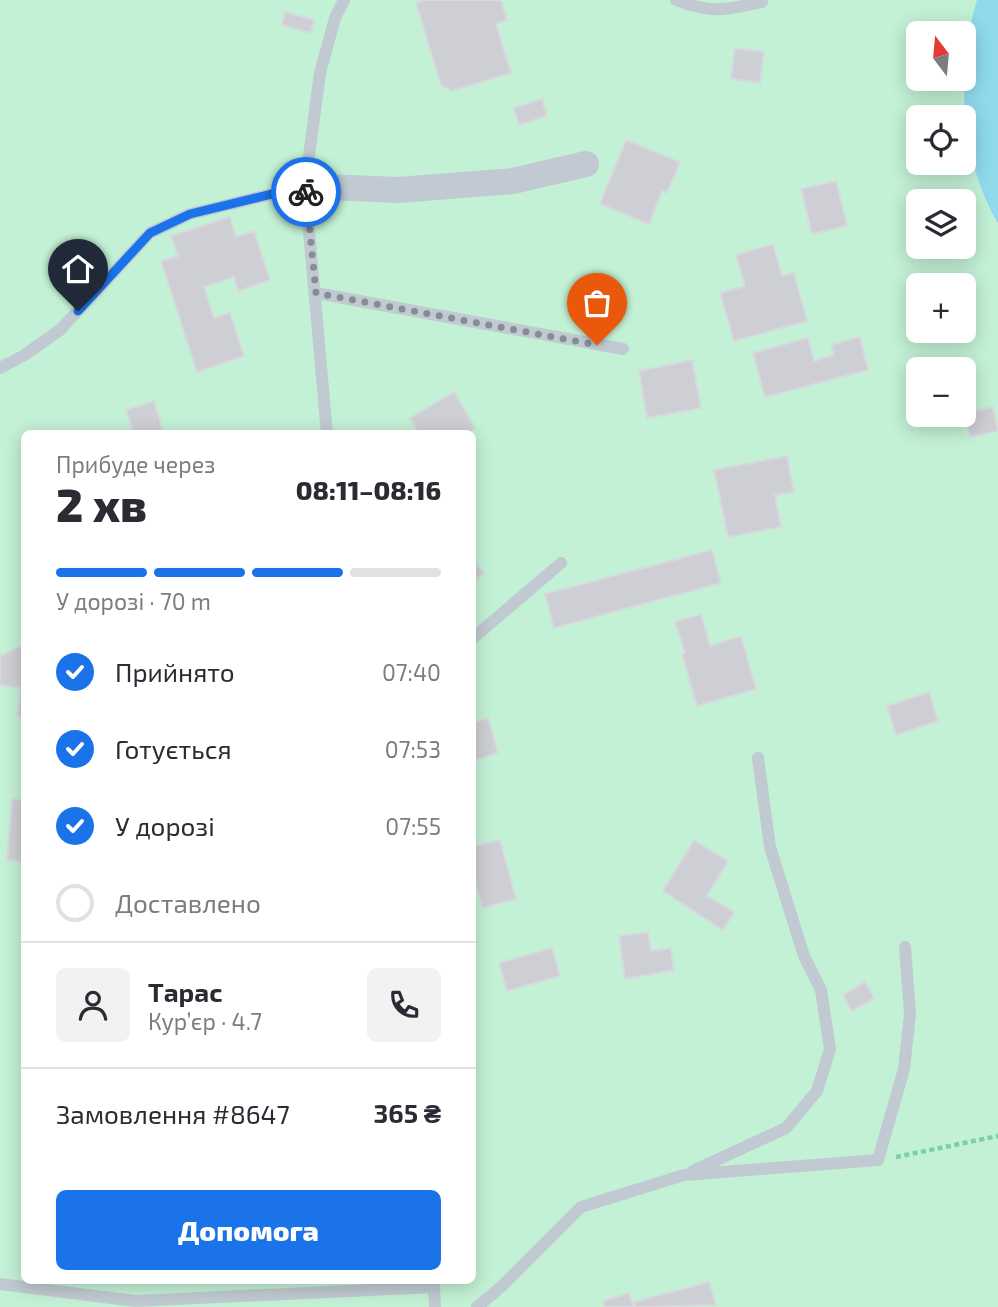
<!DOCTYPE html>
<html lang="uk">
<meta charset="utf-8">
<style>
:root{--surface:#fff;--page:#f2f2f3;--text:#2b2b33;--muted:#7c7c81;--line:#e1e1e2;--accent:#1a73e8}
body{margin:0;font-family:"Exo 2",sans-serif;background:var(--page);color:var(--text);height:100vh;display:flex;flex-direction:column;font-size:26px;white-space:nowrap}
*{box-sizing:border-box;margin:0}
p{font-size:23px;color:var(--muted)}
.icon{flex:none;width:38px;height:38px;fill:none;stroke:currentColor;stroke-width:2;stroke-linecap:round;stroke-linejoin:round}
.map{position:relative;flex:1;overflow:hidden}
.drawer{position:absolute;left:21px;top:430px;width:455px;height:854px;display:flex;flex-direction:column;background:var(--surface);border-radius:10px;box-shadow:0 4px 18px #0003}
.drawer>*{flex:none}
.needle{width:46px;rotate:344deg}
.fabs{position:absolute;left:906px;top:21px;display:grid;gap:14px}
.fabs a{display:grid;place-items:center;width:70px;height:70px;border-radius:10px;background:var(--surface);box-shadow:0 4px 18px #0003;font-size:35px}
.pin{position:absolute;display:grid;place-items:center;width:60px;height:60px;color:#fff;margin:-72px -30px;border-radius:50% 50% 50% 0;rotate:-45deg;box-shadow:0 0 7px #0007}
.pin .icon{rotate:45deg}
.courier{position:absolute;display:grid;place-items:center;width:70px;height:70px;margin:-35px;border:5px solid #1a73e8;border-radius:50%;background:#fff;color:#222;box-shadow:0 2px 9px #0007}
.headline em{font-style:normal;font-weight:800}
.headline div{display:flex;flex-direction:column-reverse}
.headline{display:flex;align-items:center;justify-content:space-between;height:119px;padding:0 35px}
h1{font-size:46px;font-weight:800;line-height:52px}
.bar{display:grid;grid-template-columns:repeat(4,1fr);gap:10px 7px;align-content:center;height:84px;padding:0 35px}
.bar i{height:9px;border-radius:5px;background:var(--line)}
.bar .active{background:var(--accent)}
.bar p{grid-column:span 4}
.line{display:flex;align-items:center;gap:18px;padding:0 35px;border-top:2px solid var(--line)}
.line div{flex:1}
.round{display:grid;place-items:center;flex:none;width:74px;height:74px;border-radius:10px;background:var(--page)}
ol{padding:0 35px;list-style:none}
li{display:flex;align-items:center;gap:21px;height:77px}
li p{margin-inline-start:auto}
li .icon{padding:7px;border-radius:50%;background:var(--accent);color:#fff;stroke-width:4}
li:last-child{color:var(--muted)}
li i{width:38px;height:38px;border:4px solid var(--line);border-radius:50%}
.cta{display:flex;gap:14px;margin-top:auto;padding:14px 35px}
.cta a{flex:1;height:80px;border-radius:10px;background:var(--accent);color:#fff;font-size:28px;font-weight:800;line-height:80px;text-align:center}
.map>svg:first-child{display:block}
.green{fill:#c3f1d5;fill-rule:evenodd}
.water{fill:#90daee}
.building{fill:#cdcfd5;stroke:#d7d9de;stroke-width:2}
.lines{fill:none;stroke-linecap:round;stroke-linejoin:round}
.path{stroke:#7ad0a6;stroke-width:4.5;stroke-dasharray:5 3.5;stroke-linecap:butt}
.service{stroke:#c1cad2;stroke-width:12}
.minor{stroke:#c1cad2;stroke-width:26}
.done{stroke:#868d94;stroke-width:7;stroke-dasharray:0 12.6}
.route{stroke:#1a73e8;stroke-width:9}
</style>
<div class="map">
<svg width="998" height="1307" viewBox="0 0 998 1307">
<rect width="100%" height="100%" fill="#f5f3f3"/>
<path class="green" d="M0 0H977L964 68V33H919V79H963C967 131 971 178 998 224V1307H0ZM919 117H964V163H919ZM919 201H964V247H919ZM919 285H964V331H919ZM919 369H964V415H919ZM24 434H472V1281H24Z"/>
<path class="water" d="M977 0H998V224C960 160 955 70 977 0Z"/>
<g class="building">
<path d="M425 0H501L507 20 496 24 511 73 452 91 441 85 416 3Z"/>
<path d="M285 12 314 20 311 33 282 25Z"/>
<path d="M735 48 764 52 760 83 731 79Z"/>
<path d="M542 99 547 116 519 125 514 108Z"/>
<path d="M626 140 680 162 667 193 662 191 649 224 600 204Z"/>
<path d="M836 181 847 226 812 234 801 189Z"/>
<path d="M230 217 236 237 254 231 270 280 238 291 234 277 204 287 214 318 230 313 244 356 197 372 161 261 178 256 171 236Z"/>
<path d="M773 244 782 276 794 273 807 321 734 341 720 293 745 286 736 255Z"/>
<path d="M860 337 868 370 765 397 753 353 808 338 814 361 834 355 831 345Z"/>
<path d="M692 360 701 408 647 418 639 371Z"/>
<path d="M454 392 475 428 465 434H419L410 418Z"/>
<path d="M154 401 164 434H116L132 429 126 410Z"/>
<path d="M993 407 998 431 970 437 965 413Z"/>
<path d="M787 456 794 492 775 495 781 527 728 537 714 470Z"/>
<path d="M712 550 721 583 554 628 545 594Z"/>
<path d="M472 559 484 573 472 582Z"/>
<path d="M701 614 710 646 741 636 756 689 697 706 682 654 685 653 675 622Z"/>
<path d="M24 644V717L17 716 21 688 0 685V656Z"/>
<path d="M929 692 938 721 896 735 887 706Z"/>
<path d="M488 718 498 753 472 761V723Z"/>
<path d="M12 799 24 800V862L7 860Z"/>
<path d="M500 840 516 899 483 908 472 870V847Z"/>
<path d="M694 840 728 861 707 896 734 912 723 930 663 891Z"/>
<path d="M648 932 651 951 671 948 674 970 625 979 619 936Z"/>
<path d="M552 948 560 976 507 991 499 963Z"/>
<path d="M865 982 874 998 852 1011 843 995Z"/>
<path d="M709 1282 716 1305 636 1307 634 1302Z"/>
<path d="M629 1293 633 1307H605L603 1301Z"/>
</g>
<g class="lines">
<path class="path" d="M896 1157 998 1136"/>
<g class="service">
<path d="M676 0C713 14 724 10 762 2"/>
<path d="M316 293 623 349"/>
<path d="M0 368 23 356 60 330 150 233 190 214 305 186"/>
<path d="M327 434 305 186 320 73 335 18 344 0"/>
<path d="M472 639 561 563"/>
<path d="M693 1171 786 1128 817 1091 830 1049 821 990 804 956 770 847 758 758"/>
<path d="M0 1284 135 1301 434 1287V1281"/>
<path d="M434 1287 435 1307"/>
<path d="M477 1307 502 1286 581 1207 684 1175 878 1160 904 1069 910 1014 905 947"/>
</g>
<path class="minor" d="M305 186 398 190 513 181 586 164"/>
</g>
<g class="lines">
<path class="done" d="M306 192 316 293 597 345"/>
<path class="route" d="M78 311 150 233 190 214 305 186 306 192"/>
</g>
</svg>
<div class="fabs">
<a><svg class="needle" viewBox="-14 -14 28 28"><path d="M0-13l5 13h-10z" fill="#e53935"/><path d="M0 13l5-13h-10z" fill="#7c7c81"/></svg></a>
<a><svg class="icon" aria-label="locate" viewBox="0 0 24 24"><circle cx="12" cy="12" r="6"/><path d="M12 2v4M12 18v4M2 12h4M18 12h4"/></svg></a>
<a><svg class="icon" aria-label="layers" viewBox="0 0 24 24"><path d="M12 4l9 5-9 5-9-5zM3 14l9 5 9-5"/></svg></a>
<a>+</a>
<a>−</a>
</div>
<div class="pin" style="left:597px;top:345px;background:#ea580c"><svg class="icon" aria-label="bag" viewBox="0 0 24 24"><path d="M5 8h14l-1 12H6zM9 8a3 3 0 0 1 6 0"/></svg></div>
<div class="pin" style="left:78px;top:311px;background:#1f2937"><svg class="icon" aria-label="home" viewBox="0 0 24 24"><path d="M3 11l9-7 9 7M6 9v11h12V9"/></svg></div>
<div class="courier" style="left:306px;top:192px"><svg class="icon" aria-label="bike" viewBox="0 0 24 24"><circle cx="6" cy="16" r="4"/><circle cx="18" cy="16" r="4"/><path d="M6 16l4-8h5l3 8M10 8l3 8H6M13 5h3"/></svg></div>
<section class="drawer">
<div class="headline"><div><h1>2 хв</h1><p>Прибуде через</p></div><em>08:11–08:16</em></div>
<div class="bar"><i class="active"></i><i class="active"></i><i class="active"></i><i></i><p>У дорозі · 70 m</p></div>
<ol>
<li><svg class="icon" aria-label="check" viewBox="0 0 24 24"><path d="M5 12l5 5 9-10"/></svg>Прийнято<p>07:40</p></li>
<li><svg class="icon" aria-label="check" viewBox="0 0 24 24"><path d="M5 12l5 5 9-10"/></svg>Готується<p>07:53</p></li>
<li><svg class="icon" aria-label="check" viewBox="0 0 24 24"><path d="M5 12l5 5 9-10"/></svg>У дорозі<p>07:55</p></li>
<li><i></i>Доставлено</li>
</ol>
<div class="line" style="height:126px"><a class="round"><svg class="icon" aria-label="person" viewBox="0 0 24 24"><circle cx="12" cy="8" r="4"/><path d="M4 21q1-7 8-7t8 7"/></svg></a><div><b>Тарас</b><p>Кур’єр · 4.7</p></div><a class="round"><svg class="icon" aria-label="phone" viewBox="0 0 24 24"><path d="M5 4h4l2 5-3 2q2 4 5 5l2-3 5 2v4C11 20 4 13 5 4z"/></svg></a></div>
<div class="line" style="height:91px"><div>Замовлення #8647</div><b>365 ₴</b></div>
<div class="cta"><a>Допомога</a></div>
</section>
</div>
